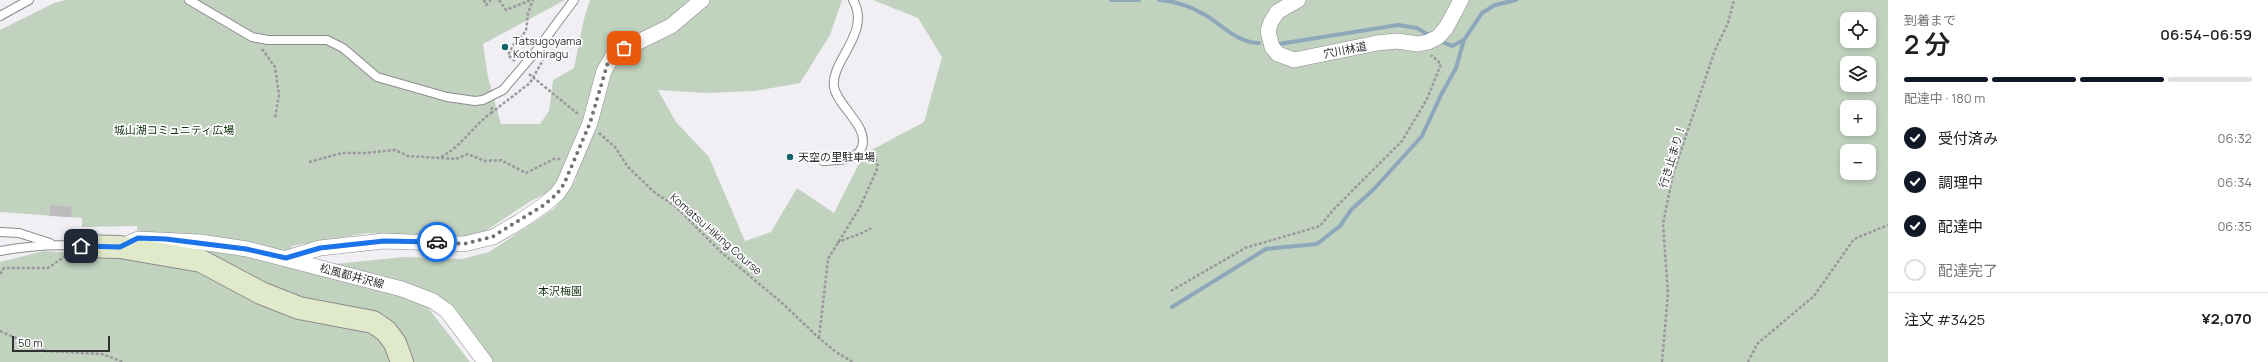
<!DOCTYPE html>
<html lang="ja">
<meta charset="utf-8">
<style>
:root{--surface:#fff;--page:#f2f2f2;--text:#202124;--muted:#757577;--line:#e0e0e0;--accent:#111827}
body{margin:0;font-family:Manrope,"Noto Sans JP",sans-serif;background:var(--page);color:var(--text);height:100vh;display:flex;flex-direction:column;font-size:15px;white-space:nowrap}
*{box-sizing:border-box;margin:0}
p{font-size:13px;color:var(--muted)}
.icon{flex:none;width:22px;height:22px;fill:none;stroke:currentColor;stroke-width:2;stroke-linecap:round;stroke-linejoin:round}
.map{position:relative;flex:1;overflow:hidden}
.sheet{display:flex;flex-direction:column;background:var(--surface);width:380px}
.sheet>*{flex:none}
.buttons{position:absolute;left:1840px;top:12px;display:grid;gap:8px}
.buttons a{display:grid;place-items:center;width:36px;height:36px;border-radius:8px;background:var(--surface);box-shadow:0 2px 6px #0003;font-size:20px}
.scale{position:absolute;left:12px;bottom:10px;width:98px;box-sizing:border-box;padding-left:4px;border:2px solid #302f31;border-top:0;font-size:11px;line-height:14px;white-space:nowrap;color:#302f31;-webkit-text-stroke:3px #fefdff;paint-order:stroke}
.pin{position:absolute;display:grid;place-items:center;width:34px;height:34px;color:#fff;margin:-17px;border-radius:8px;box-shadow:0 2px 6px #0006}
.courier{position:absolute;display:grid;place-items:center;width:40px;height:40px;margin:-20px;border:3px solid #1a73e8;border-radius:50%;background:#fff;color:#222;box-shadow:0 1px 5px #0007}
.head em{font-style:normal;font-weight:600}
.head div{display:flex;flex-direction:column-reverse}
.head{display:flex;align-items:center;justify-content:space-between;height:68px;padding:0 16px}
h1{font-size:26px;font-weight:600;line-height:30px}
.bar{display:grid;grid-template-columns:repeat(4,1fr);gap:6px 4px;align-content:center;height:48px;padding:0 16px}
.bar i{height:5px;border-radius:3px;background:var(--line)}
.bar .active{background:var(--accent)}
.bar p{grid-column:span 4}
.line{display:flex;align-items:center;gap:10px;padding:0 16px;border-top:1px solid var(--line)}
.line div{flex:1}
ol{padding:0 16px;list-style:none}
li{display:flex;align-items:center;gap:12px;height:44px}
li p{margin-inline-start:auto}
li .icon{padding:4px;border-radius:50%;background:var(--accent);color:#fff;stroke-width:4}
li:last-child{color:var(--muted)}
li i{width:22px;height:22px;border:2px solid var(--line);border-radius:50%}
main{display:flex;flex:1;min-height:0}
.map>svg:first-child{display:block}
.green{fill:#c1d3bf;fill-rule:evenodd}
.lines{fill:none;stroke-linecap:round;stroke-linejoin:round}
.stream{stroke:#8da7bb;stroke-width:4}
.building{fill:#bebbbf}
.lane-casing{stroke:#8e8b8f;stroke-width:10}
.street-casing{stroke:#8e8b8f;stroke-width:16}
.secondary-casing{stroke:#8e8b8f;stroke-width:24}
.path{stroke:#9a989c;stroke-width:2.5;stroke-dasharray:3 2;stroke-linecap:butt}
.lane{stroke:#fff;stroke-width:8}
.street{stroke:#fff;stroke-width:15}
.secondary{stroke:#e0eacb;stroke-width:22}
.done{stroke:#747275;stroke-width:4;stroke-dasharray:0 7.2}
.route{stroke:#1a73e8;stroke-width:5}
.poi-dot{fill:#14636a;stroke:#fefdff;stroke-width:1.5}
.labels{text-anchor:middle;stroke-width:3.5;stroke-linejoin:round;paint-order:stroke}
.poi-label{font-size:11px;fill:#302f31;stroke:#fefdff;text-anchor:start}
.street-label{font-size:11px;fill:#302f31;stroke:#fefdff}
.park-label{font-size:11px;fill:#133310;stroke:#fefdff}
</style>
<main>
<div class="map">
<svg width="1888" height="362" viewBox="0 0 1888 362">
<rect width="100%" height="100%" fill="#f1eff3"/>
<path class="green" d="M66 0H565L483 44 488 77 501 124H540L549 111 553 80 574 68 584 19 590 0H842L830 35 800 83 755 91 706 93 658 90 676 122 709 157 745 241 771 232 797 188 834 213 864 154 924 122 942 57 918 18 873 0H1888V362H493L452 306 437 294 421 288 325 265 404 257 462 259 489 252 555 208 577 178 529 202 472 240 368 233 292 246 288 266 423 301 470 362H0V262L44 251 101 255 139 246 137 226 82 227V218L0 212V30L54 3ZM1847 19H1869V41H1847ZM1847 63H1869V85H1847ZM1847 107H1869V129H1847ZM1847 151H1869V173H1847Z"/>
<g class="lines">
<g class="stream">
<path d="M1111 0H1139"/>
<path d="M1159 0C1176 1 1192 7 1207 16 1223 26 1238 43 1259 43"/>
<path d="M1438 40 1452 46 1464 40 1482 13 1495 5 1516 0"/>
<path d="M1279 44 1398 25 1417 28 1430 36"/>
<path d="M1172 307 1266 249 1317 244 1340 226 1351 210 1374 189 1422 136 1441 95 1456 68 1464 40"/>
</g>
</g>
<path class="building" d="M50 205 72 207 71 217 50 216Z"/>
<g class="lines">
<defs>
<g id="lane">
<path d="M189 0 252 37 268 40H327L343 48 377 77 447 97 475 101 483 100 503 90 537 50 574 0"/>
<path d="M0 16 29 0"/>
<path d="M823 161C835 160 857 161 862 147 869 126 838 107 834 87 830 61 872 33 853 0"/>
<path d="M0 232 19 233 50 243"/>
<path d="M0 251C27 246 53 244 81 246"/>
</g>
<g id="street">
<path d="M1298 0 1277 12 1271 22 1268 31 1272 47 1278 54 1294 60 1377 43 1397 41 1418 44 1428 42 1438 37 1446 28 1461 0"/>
<path d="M120 247 138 239 200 242 247 249 402 289 433 301 447 311 485 362"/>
<path d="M287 258 320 248 384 241 464 244 493 237 519 222 544 205 557 194 564 184 590 123 604 71 614 54 671 26 702 0"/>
</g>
<path id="secondary" d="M81 246 120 247 201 261 261 293 299 308 373 322 386 331 395 343 402 362"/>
</defs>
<use href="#lane" class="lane-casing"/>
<use href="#street" class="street-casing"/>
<use href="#secondary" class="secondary-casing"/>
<g class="path">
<path d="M484 0 486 5 491 0"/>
<path d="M499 0 506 10 531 0"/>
<path d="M262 49 275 67 279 95 275 118"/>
<path d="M515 61 508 55 514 44 526 31 528 13 533 0"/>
<path d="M529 74 578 114"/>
<path d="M491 113 530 83 543 60"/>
<path d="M599 133 615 147 628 167 654 192 675 206 721 252 781 302 819 338 836 352 853 362"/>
<path d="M441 157C462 146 473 126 491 113L492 106"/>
<path d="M309 162 342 153H366L395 150 408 156 456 159 467 154 485 161 501 160 526 173 554 159H561"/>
<path d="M837 243C848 237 861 235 871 228"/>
<path d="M0 274 4 268H48L67 255"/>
<path d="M1171 291 1245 248 1320 226 1334 209 1402 141 1427 99 1441 64 1431 55"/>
<path d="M0 331 45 351 102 354 123 362"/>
<path d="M819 338 828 259 860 207 878 167 873 152 870 151"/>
<path d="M1662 362 1668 294 1663 224 1673 174 1715 50 1728 23 1734 0"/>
<path d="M1748 362 1757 344 1814 296 1854 239 1888 225"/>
</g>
<use href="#lane" class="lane"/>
<use href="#street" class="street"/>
<use href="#secondary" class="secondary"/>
</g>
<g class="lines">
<path class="done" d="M437 242 464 244 492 237 544 205 557 194 564 184 590 123 608 62 614 54 624 48"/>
<path class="route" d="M81 246 120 247 138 238 166 239 246 249 286 258 320 248 384 241 437 242"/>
</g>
<g class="poi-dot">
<circle cx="505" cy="47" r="4"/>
<circle cx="790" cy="157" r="4"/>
</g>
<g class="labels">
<g class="poi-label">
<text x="513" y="45">Tatsugoyama<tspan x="513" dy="13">Kotohiragu</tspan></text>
<text x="798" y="161">天空の里駐車場</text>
</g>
<g class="street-label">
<text transform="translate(1345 50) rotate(-11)" y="4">穴川林道</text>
<text transform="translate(1672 156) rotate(-73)" y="4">行き止まり！</text>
<text transform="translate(716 234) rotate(41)" y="4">Komatsu Hiking Course</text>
<text transform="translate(352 276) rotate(15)" y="4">松風都井沢線</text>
</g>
<g class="park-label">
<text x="174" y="134">城山湖コミュニティ広場</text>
<text x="560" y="295">本沢梅園</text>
</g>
</g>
</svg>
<div class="buttons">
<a><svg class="icon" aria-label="locate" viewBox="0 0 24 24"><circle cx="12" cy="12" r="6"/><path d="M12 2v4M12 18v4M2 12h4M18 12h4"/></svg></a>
<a><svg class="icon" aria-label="layers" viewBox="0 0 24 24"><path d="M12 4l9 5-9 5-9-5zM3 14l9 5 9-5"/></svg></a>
<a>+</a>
<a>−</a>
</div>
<div class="scale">50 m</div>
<div class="pin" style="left:624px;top:48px;background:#ea580c"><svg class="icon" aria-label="bag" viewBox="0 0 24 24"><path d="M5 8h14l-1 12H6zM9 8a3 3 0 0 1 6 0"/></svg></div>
<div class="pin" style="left:81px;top:246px;background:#1f2937"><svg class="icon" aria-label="home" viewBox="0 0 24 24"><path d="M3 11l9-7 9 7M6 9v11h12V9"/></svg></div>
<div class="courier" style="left:437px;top:242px"><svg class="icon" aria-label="car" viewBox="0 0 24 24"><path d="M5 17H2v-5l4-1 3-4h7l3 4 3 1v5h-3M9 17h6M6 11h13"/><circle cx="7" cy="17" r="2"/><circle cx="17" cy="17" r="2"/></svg></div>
</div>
<section class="sheet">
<div class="head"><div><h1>2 分</h1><p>到着まで</p></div><em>06:54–06:59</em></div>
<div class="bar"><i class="active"></i><i class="active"></i><i class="active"></i><i></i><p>配達中 · 180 m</p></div>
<ol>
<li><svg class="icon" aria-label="check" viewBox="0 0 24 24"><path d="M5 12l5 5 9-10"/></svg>受付済み<p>06:32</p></li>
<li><svg class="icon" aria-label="check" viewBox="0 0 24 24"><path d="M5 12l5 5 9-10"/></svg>調理中<p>06:34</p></li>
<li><svg class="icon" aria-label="check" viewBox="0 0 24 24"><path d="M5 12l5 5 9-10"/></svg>配達中<p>06:35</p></li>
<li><i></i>配達完了</li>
</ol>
<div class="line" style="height:52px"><div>注文 #3425</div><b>¥2,070</b></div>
</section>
</main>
